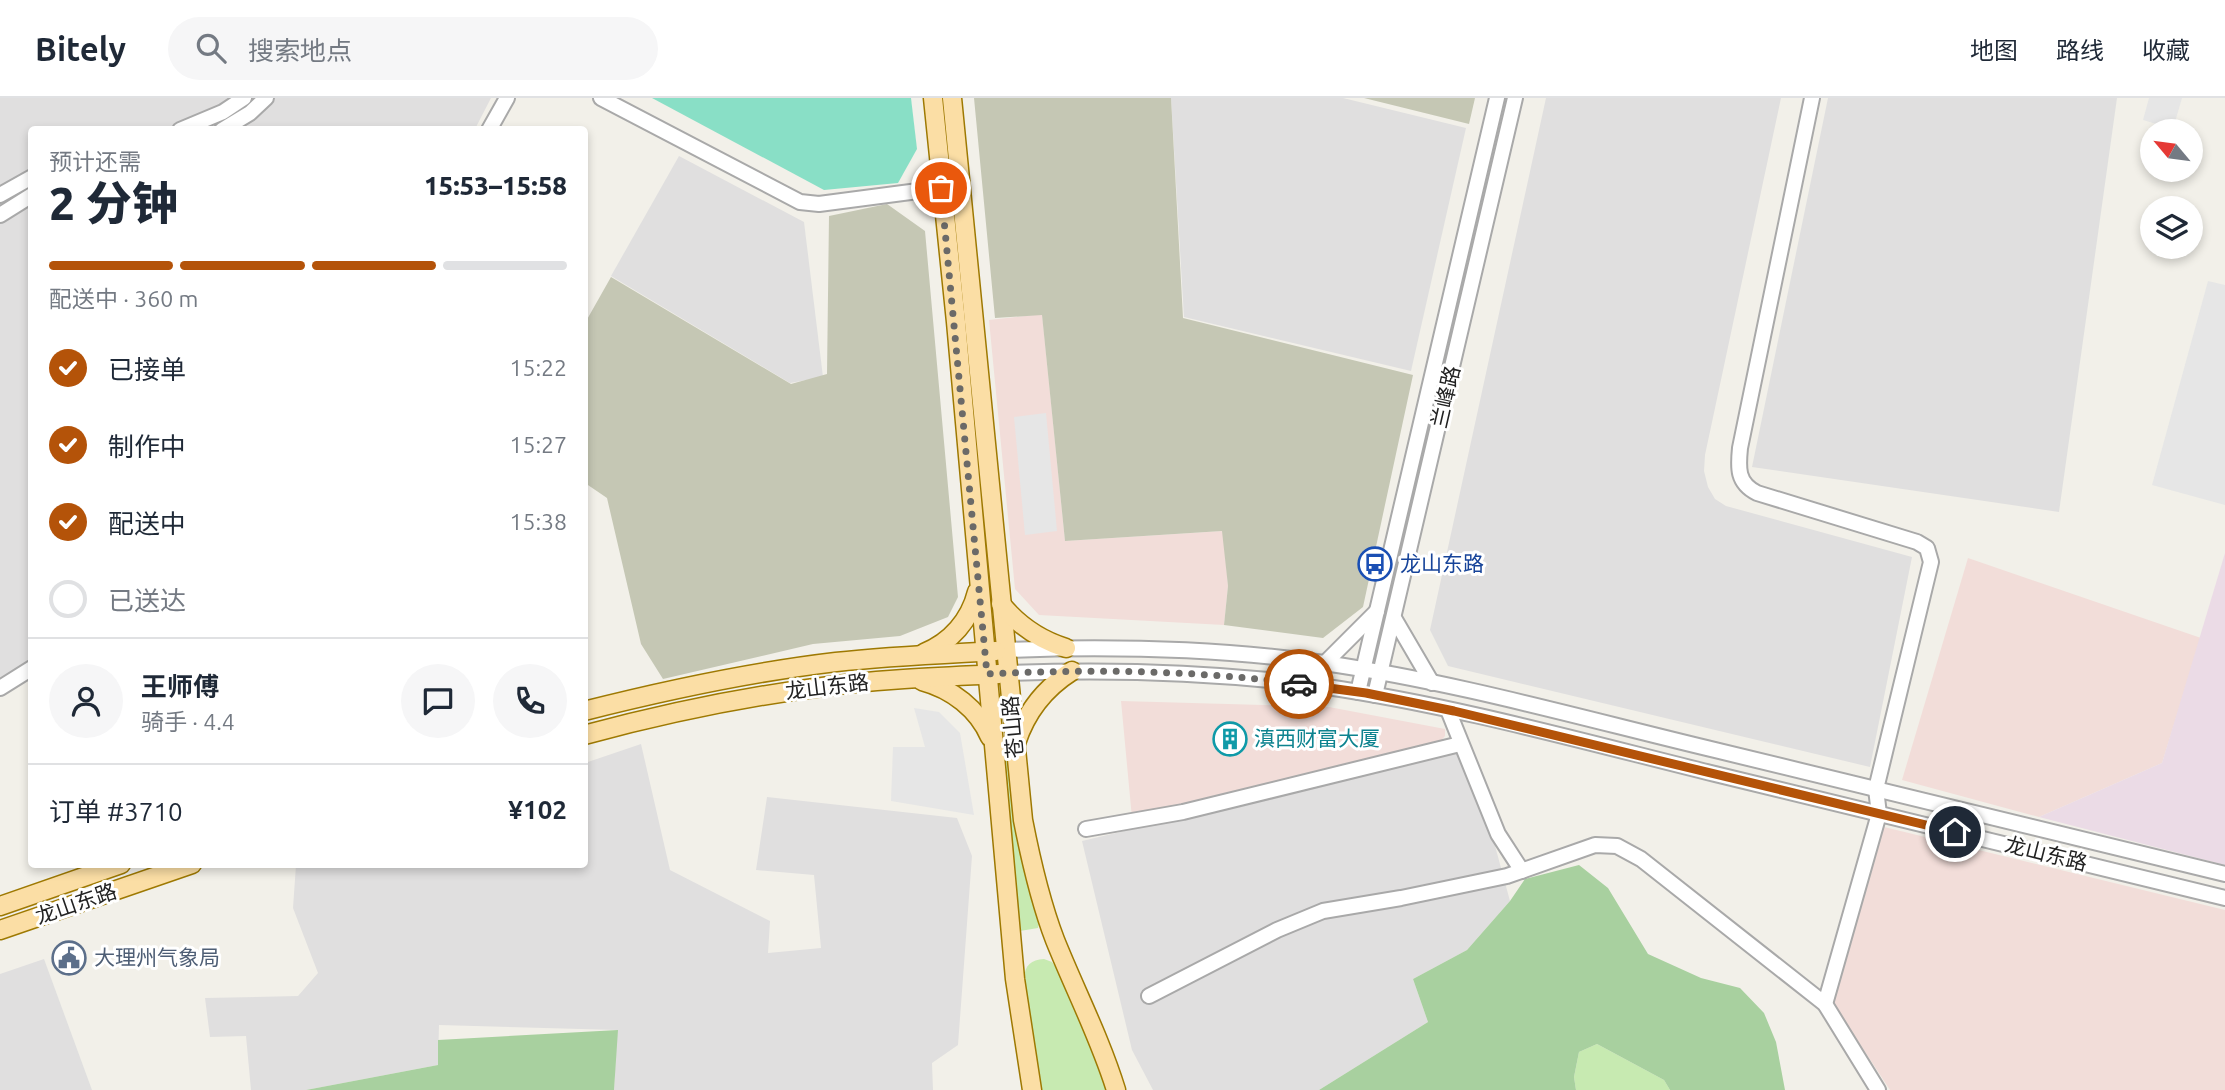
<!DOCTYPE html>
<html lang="zh">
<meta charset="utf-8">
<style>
:root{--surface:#fff;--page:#f6f6f7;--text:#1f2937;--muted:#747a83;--line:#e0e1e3;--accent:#b45309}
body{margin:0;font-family:Ubuntu,"Noto Sans SC",sans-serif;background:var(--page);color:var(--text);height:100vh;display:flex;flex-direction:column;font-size:26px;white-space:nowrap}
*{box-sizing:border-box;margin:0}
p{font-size:23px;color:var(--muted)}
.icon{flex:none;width:38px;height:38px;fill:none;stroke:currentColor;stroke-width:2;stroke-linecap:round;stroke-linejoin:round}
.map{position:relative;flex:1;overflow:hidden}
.drawer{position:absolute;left:28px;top:28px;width:560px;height:742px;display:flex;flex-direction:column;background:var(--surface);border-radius:7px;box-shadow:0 4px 10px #0003}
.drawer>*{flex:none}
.needle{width:46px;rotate:299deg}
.fabs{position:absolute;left:2140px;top:21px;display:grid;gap:14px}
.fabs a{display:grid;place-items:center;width:63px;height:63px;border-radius:50%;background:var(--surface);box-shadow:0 4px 10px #0003;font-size:35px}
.pin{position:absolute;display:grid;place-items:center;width:60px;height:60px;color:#fff;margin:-30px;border:4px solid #fff;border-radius:50%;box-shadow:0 2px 7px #0007}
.courier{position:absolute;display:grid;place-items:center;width:70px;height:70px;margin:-35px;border:5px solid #b45309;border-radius:50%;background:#fff;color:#222;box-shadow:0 2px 9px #0007}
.summary em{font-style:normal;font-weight:800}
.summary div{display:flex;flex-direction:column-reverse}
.summary{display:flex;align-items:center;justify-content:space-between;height:119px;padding:0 21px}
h1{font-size:46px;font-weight:800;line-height:52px}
.bar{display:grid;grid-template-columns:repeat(4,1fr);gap:10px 7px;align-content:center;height:84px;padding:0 21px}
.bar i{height:9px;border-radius:5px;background:var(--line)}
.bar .selected{background:var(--accent)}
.bar p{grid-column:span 4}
.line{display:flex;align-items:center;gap:18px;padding:0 21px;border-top:2px solid var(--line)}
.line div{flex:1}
.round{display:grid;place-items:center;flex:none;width:74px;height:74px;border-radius:37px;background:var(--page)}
ol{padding:0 21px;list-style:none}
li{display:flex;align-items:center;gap:21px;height:77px}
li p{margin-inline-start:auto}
li .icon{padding:7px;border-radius:50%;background:var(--accent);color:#fff;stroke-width:4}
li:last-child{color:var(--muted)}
li i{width:38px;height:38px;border:4px solid var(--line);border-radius:50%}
header{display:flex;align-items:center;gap:42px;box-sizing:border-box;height:98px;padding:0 35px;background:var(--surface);border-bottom:2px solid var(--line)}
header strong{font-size:33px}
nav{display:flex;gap:38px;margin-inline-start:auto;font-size:24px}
.search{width:490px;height:63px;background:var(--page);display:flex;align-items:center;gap:18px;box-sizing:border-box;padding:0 24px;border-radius:38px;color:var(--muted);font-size:26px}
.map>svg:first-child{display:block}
.residential{fill:#e0dfdf}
.commercial{fill:#f2ddd9}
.industrial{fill:#ebdbe6}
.construction{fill:#c5c7b4}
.grass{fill:#c7eab1}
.forest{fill:#a8d09f}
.pitch{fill:#89dfc6}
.parking{fill:#e6e6e6}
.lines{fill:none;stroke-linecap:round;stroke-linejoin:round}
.minor-casing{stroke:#a9a9a9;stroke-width:18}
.major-casing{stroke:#9e7902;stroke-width:21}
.minor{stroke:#fff;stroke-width:14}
.major{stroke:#fbdea5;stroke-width:18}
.done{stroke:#6b6a68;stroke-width:7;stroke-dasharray:0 12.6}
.route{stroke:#b45309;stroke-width:9}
.labels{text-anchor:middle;stroke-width:6;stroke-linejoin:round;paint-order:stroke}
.street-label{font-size:21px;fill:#222;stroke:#fff}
.transit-label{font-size:21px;fill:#164399;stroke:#fff;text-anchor:start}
.culture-label{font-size:21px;fill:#0d838f;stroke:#fff;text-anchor:start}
.service-label{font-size:21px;fill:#4e5e75;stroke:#fff;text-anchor:start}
</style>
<header>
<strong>Bitely</strong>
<div class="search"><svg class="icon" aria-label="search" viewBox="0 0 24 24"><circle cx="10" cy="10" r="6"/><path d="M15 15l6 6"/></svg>搜索地点</div>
<nav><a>地图</a><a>路线</a><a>收藏</a></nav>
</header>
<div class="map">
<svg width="2225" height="992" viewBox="0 0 2225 992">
<rect width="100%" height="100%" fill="#f2f0e9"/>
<g class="residential">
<path d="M0 0H491L475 31 32 32 31 563 0 585Z"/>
<path d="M1171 0H1343L1466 30 1411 273 1184 219Z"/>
<path d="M1546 0H1781L1705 357 1704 373 1708 389 1715 401 1726 408 1912 459 1870 669 1448 568 1430 532Z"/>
<path d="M1828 0H2117L2059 414 1752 369Z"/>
<path d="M679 58 804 124 823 279 790 285 611 178Z"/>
<path d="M641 646 670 772 770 823 768 855 821 850 814 777 756 772 767 699 957 720 972 758 958 947 932 965 933 992H614L617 932 439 927 438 967 306 992H251L246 938 210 939 205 900 298 898 318 875 293 810 296 767 584 766 585 665Z"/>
<path d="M1469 652 1510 803 1467 852 1413 881 1428 924 1319 992H1153L1132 952 1082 743Z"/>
<path d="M44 861 92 992H0V876Z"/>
</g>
<g class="commercial">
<path d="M1042 216 1065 443 1223 433 1228 488 1224 527 1039 517 1015 491 989 222Z"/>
<path d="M1968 460 2201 540 2162 665 2039 719 1902 682Z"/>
<path d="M1121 603 1329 609 1445 631V638L1440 644 1132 720Z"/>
<path d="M1884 729 2225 812V992H1890L1833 905Z"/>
</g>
<path class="industrial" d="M2225 455V767L2039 719 2162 665Z"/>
<g class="construction">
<path d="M974 0H1171L1183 220 1413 277 1363 509 1323 540 1224 527 1228 488 1222 433 1065 443 1042 217 995 220Z"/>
<path d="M1364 0H1475L1469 26Z"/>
<path d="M887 106 925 133 958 499 948 519 900 538 813 546 663 581 641 546 607 400 585 385V225L611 179 791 286 827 276 829 118Z"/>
</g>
<g class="grass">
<path d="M1000 647 1007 649 1018 741 1039 825 1038 830 1020 833 1018 829Z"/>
<path d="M1044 861 1052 864 1057 871 1088 937 1108 992H1041L1031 939 1024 880C1025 867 1031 862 1044 861Z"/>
<path d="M1597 946 1664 982 1670 992H1576L1574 979 1579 954Z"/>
</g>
<g class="forest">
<path d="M1579 767 1608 790 1648 856 1701 880 1740 890 1764 915 1776 944 1785 992H1670L1664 982 1597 946 1579 954 1574 979 1576 992H1319L1428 924 1413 881 1467 852 1510 803 1525 781Z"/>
<path d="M618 932 614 992H306L438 967V942Z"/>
</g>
<path class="pitch" d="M652 0H911L917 51 898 85 824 92Z"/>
<g class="parking">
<path d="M2149 0H2182L2173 31 2143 22Z"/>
<path d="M2208 183 2225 187V407L2152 387Z"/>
<path d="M1046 315 1057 433 1025 437 1014 319Z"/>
<path d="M914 610 939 614 960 635 974 717 891 703 893 649H925Z"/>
</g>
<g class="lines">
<defs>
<g id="minor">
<path d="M601 0 800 104 819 106 941 90"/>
<path d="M1812 0 1740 350C1738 370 1737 385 1757 395L1917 444 1927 450 1931 464 1876 691 1879 716 1825 906"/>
<path d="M180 32 223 14 244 0"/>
<path d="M222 32 250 15 266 0"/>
<path d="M489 32 507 0"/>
<path d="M0 97 32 79"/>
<path d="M0 117 32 97"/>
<path d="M1394 520 1432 585"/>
<path d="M1006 552C1113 548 1218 550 1324 565 1456 584 1585 621 1715 652 1885 693 2055 734 2225 776"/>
<path d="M1325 565 1377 513"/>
<path d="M1008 575C1113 571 1216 574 1320 588 1453 607 1585 644 1715 676 1885 717 2055 758 2225 800"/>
<path d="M0 590 32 570"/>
<path d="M1358 594 1497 0"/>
<path d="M1375 597 1515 0"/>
<path d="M1448 612 1498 736 1522 773"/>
<path d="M1086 731 1183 714 1460 646"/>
<path d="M1149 898 1277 832 1323 813 1401 800 1507 778 1595 747 1617 748 1641 761 1825 906 1878 992"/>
</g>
<g id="major">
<path d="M933 0 956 224 1015 881 1032 992"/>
<path d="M952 0 1023 722C1031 763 1040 803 1055 842 1075 892 1100 940 1116 992"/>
<path d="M1001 506C1019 528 1040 542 1066 550"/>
<path d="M924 555C951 544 970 522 977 494"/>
<path d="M922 583C952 591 978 611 990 639"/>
<path d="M584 613C667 592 751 574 836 564 889 558 942 556 996 553"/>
<path d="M584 637C662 616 742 599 822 589 880 581 940 579 999 576"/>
<path d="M1016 645C1026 614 1045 590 1072 573"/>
<path d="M0 808 121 766"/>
<path d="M0 832 192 766"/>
</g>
</defs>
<use href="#minor" class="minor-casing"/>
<use href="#major" class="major-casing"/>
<use href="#minor" class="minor"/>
<use href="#major" class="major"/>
</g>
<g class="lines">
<path class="done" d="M941 90 987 576C1092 571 1195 572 1299 586"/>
<path class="route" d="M1299 586 1366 595 1454 613 1955 734"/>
</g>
<defs>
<symbol id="bus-ring" viewBox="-11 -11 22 22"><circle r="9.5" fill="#fff" stroke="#1a4fb4" stroke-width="1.5"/><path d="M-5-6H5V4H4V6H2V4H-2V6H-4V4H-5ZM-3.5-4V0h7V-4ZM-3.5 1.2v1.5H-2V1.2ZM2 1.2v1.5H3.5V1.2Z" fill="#1a4fb4"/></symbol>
<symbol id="building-ring" viewBox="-11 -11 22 22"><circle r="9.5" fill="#fff" stroke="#0f9aa8" stroke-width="1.5"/><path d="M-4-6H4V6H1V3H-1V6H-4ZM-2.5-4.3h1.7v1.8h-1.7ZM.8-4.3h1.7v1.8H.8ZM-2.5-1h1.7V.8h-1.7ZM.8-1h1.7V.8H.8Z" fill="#0f9aa8"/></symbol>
<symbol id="civic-ring" viewBox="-11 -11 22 22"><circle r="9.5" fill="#fff" stroke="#5c6f8a" stroke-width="1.5"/><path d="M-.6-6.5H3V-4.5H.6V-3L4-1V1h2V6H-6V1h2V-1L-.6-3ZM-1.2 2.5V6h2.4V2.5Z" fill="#5c6f8a"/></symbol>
</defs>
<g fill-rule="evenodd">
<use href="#bus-ring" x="1356" y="447" width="38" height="38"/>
<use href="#building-ring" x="1211" y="622" width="38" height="38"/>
<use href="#civic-ring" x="50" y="841" width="38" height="38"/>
</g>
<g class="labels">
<g class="street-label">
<text transform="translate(1446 299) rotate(-77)" y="7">兰峰路</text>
<text transform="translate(827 589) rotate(-7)" y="7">龙山东路</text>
<text transform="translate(1013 629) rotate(-95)" y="7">苍山路</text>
<text transform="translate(2046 756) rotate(14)" y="7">龙山东路</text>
<text transform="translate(76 806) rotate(-19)" y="7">龙山东路</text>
</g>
<g class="transit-label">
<text x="1400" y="473">龙山东路</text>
</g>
<g class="culture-label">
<text x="1254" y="648">滇西财富大厦</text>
</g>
<g class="service-label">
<text x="94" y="867">大理州气象局</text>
</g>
</g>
</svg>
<div class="fabs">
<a><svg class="needle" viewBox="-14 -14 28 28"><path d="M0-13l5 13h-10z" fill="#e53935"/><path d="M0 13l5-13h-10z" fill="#747a83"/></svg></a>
<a><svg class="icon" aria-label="layers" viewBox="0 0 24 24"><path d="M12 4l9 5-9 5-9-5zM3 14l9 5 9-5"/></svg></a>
</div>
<div class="pin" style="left:941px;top:90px;background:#ea580c"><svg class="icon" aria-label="bag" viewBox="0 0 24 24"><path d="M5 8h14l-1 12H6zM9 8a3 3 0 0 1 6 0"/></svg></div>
<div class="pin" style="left:1955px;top:734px;background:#1f2937"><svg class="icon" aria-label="home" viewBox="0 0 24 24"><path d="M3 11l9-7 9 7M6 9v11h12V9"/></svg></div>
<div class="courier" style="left:1299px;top:586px"><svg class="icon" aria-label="car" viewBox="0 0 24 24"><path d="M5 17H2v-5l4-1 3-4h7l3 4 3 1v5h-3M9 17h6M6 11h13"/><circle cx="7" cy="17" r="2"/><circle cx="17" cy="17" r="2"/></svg></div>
<section class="drawer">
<div class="summary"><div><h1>2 分钟</h1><p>预计还需</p></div><em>15:53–15:58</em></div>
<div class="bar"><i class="selected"></i><i class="selected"></i><i class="selected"></i><i></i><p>配送中 · 360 m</p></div>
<ol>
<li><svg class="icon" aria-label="check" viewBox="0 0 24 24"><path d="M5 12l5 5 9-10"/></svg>已接单<p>15:22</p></li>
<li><svg class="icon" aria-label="check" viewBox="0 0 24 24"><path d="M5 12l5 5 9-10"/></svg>制作中<p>15:27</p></li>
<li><svg class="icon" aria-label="check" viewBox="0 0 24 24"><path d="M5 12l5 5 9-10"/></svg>配送中<p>15:38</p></li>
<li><i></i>已送达</li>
</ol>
<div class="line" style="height:126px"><a class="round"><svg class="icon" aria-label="person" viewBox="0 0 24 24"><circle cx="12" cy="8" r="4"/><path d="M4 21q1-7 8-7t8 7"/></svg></a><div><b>王师傅</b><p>骑手 · 4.4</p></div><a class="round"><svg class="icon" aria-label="chat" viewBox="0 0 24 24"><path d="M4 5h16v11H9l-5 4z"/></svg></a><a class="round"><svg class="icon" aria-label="phone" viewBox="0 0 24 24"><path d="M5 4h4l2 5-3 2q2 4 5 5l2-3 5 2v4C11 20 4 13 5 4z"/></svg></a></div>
<div class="line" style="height:91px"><div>订单 #3710</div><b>¥102</b></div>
</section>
</div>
